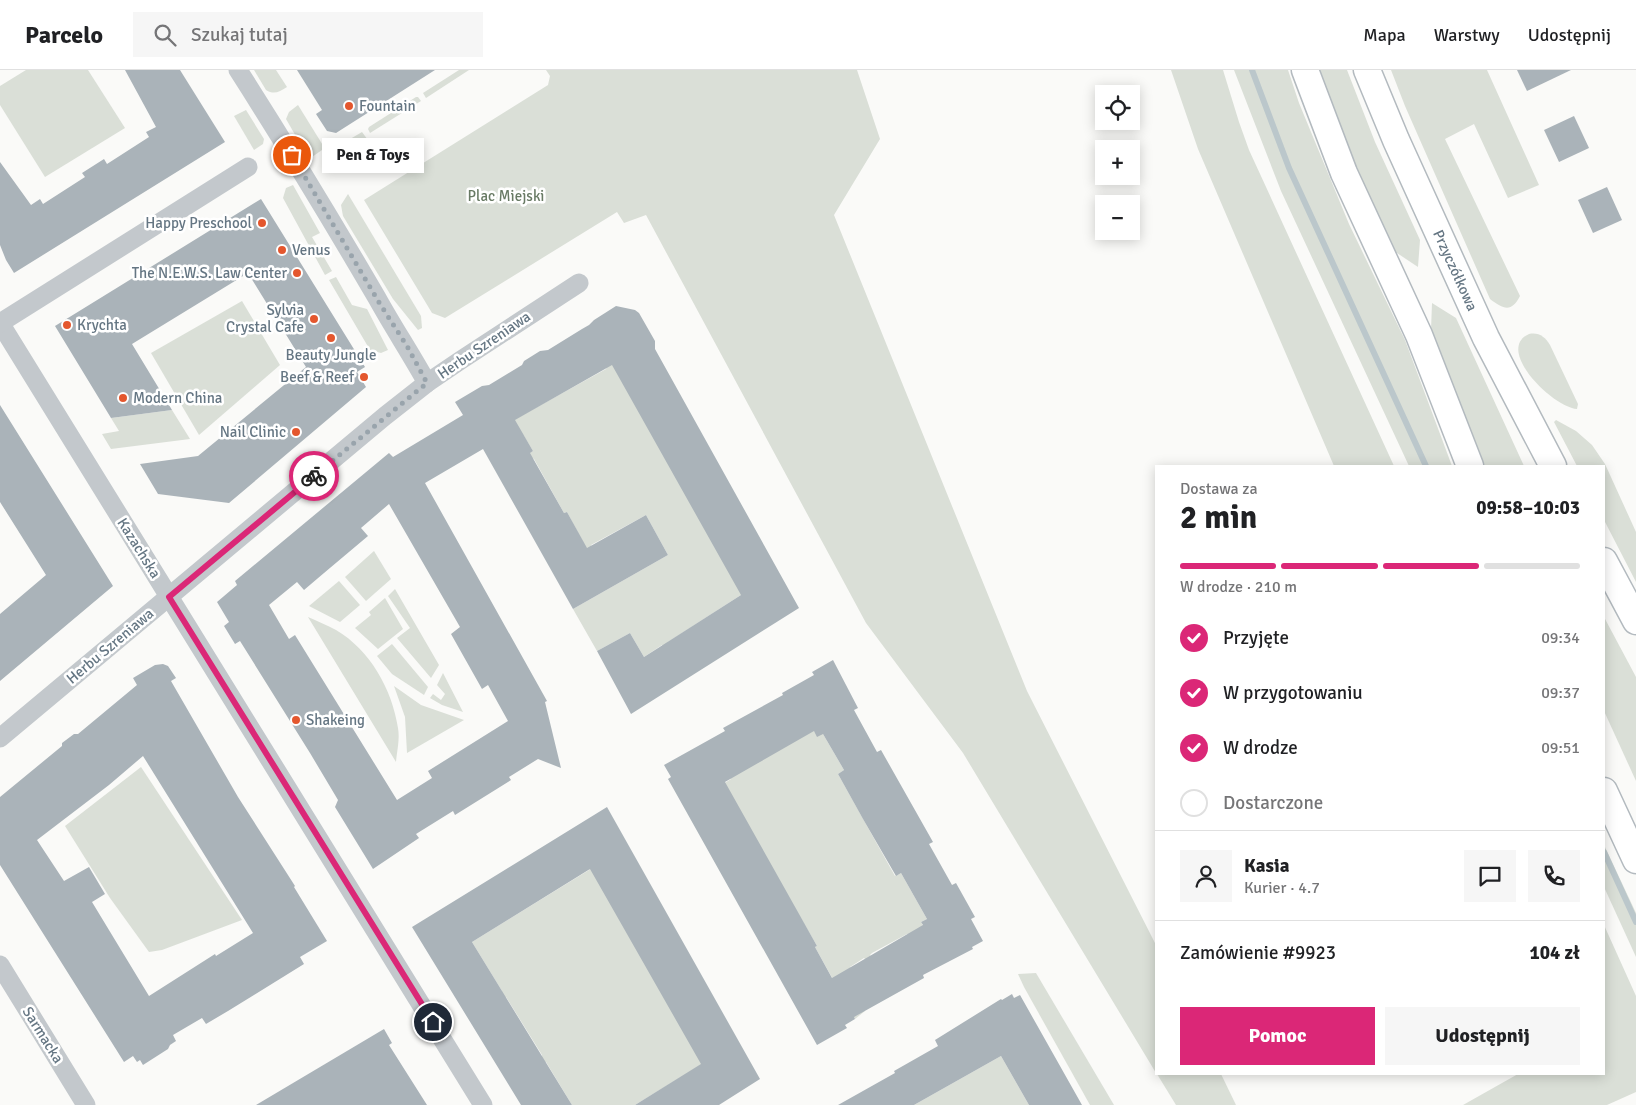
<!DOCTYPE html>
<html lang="pl">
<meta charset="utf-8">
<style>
:root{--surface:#fff;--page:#f6f6f6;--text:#202124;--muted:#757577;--line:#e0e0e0;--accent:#db2777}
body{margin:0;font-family:Signika,sans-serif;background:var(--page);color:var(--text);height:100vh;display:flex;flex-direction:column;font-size:19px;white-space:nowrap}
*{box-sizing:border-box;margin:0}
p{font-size:16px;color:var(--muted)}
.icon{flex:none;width:28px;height:28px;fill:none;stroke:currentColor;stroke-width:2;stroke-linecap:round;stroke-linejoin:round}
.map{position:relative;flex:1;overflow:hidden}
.side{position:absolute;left:1155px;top:395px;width:450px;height:610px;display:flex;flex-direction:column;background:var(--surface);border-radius:0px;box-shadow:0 2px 12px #0003}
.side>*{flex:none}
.tools{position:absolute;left:1095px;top:15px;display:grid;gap:10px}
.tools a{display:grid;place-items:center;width:45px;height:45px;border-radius:0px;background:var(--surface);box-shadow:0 2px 12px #0003;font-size:25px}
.pin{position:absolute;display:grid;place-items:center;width:42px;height:42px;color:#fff;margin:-21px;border:2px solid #fff;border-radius:50%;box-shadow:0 1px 5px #0007}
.courier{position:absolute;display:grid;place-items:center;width:50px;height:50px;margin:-25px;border:4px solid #db2777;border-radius:50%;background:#fff;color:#222;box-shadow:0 1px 6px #0007}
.bubble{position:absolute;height:35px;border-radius:0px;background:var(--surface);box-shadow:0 2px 12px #0003;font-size:16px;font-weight:700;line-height:35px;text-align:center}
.overview em{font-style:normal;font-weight:700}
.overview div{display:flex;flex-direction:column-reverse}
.overview{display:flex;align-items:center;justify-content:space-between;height:85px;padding:0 25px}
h1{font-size:32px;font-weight:700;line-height:38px}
.bar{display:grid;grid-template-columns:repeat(4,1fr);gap:8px 5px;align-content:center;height:60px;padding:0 25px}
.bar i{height:6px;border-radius:4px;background:var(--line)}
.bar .current{background:var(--accent)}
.bar p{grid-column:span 4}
.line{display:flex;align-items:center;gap:12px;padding:0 25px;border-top:1px solid var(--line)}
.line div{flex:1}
.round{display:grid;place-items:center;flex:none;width:52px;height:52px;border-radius:0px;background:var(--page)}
ol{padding:0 25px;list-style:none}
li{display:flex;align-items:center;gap:15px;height:55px}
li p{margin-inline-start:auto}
li .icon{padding:5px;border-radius:50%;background:var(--accent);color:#fff;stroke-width:4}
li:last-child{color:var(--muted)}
li i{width:28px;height:28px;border:2px solid var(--line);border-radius:50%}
.action{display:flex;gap:10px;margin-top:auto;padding:10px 25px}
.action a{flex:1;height:58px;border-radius:0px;background:var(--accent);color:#fff;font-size:20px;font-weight:700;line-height:58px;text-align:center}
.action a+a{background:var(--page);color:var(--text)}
header{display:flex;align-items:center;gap:30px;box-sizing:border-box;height:70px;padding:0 25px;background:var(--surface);border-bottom:1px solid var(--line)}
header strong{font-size:24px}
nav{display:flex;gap:28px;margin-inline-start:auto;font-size:18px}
.search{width:350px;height:45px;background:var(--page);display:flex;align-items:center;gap:12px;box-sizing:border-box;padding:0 18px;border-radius:0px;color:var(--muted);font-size:19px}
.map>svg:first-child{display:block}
.green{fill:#dadfd7}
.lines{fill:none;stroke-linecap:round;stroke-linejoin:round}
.stream{stroke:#bbc7cb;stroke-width:6}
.building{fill:#aab3b9;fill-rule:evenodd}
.secondary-casing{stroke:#b3babf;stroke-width:29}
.street{stroke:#c3c8cc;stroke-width:19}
.secondary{stroke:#fff;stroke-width:26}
.done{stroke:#99a4ac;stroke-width:5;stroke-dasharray:0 9}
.route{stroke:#db2777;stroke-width:6}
.poi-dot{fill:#e4572e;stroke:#fff;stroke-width:2}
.labels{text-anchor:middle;stroke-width:5;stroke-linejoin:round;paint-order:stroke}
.poi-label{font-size:15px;fill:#657683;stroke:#fff;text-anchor:start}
.park-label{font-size:15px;fill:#687a64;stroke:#fff}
.street-label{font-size:15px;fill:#657683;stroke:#fff}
</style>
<header>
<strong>Parcelo</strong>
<div class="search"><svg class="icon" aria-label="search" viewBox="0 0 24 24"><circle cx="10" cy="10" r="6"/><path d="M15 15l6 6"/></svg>Szukaj tutaj</div>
<nav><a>Mapa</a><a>Warstwy</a><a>Udostępnij</a></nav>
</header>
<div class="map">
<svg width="1636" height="1035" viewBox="0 0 1636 1035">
<rect width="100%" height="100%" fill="#fafaf8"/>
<g class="green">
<path d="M26 0H88L125 58 45 107 0 35V16Z"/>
<path d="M254 0H276L287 17C279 22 274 25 266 20Z"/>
<path d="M459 0H469L426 28 423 23Z"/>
<path d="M546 0H857L880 69 834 145 1027 621 1156 875V1003L963 683 866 553 646 145 624 153 617 142 445 248 432 243 364 130 548 15 550 6Z"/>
<path d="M1171 0H1223L1239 52 1249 80 1394 396H1334L1198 79Z"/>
<path d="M1234 0H1288L1299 33 1349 154 1405 270 1452 396H1409L1281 121Z"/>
<path d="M1317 0H1347L1375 72 1420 170 1418 197 1394 181 1346 76Z"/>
<path d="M1391 0H1487L1539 115 1508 128 1474 54 1445 69 1520 226C1512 242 1504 240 1490 229L1405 36Z"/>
<path d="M416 27H418L421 31 370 63 368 59 369 57Z"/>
<path d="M298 35 324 77 322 80 309 89 286 49 289 42Z"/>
<path d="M246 40 264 69 263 74 254 80 234 46Z"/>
<path d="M362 62 376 81 358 92 345 72Z"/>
<path d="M293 115 320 163 312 167 332 201 325 205 283 128 286 118Z"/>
<path d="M348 124 421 246 422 258 418 260 393 229 343 146 341 135Z"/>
<path d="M336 207 352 235 367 239 388 280 381 283 370 280 329 210Z"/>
<path d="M242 231 280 295 199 365 151 283Z"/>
<path d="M1432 233 1456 248 1524 396H1484L1440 281 1431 260Z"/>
<path d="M1529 264C1539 262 1545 267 1550 275L1578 334 1577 339C1554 338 1494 280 1529 264Z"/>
<path d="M609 291 612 295 616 293 744 523 668 572 665 580 662 575 644 587 630 563 597 581 573 539 668 485 646 445 591 475 594 480 589 483 567 442 564 443 534 389 525 385 533 381 524 366 510 352 606 299Z"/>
<path d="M172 340 190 369 111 379 102 364 119 361 111 348Z"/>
<path d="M1556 350 1576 361 1592 375 1605 394 1636 462V512L1604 450V396H1577L1554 352Z"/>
<path d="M374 481 391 509 366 531 345 507Z"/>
<path d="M339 511 360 535 340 552 309 536Z"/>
<path d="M395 519 439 595 431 608 397 568 410 558 388 526Z"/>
<path d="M385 528 403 559 378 579 355 558 371 545 369 542Z"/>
<path d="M308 547C317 551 327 555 336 560 370 580 392 619 398 658 400 669 397 681 396 692Z"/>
<path d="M1604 547 1636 607V711L1604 641Z"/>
<path d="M392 574 428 617 424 625 392 604 377 586Z"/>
<path d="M443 603 463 642 442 635 430 628 433 624 441 630 445 624 437 615Z"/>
<path d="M394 616 421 635 464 650 407 683 405 647Z"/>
<path d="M802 657 823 664 844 700 838 704 895 806 901 803 927 849 921 852 944 893 907 864 872 883 870 885 872 888 867 891 864 888 850 897 858 911 865 941 855 949 815 877 817 876 723 714 731 709 727 703Z"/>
<path d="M141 697 242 850 162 880 149 882 110 828 65 756Z"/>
<path d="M1604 775 1636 843V887L1604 817Z"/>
<path d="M592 792 717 985 635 1035H572L546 992 542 994V985L506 927 502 929 499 923 502 921 472 872 589 800Z"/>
<path d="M1604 855 1636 926V1022L1607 1035H1463L1518 1004H1604Z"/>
<path d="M1036 903 1114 1035H1090L1024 917 1018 904Z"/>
<path d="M1001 986 1029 1035H914Z"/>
<path d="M1157 1004H1221L1236 1035H1176Z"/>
</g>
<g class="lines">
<g class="stream">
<path d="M1252 0 1289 98 1426 396"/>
<path d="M1604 782 1636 852"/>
</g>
</g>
<g class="building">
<path d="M125 0H180L225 72 14 203 6 190 0 175V92L31 135 40 129 43 134 85 107 82 103 104 89 107 94 149 67 146 62 156 57Z"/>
<path d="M297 0H435L336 63 327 61 316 44 322 40Z"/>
<path d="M1517 0H1571L1527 21Z"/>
<path d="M1574 46 1589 78 1559 92 1544 60Z"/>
<path d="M1607 117 1622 150 1593 163 1578 130Z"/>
<path d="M261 129 365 297 357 302 366 317 229 433 158 424 140 394 198 386 306 297 248 203 132 274 172 340 111 348 55 256Z"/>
<path d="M616 236 635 240 639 243 655 271V279L799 538 631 644 597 581 630 563 644 587 741 525 612 295 515 350 533 381 530 383 564 443 567 442 587 478 646 445 668 485 573 539 483 379 425 413 547 631 545 632 561 698 538 689 509 707 511 710 455 745 453 741 416 764 419 768 373 799 335 737 338 730 310 683 240 571 235 574 224 556 229 552 217 532 237 515 235 511 389 383 393 387 463 345 455 332 482 316 489 315 522 295 524 291 540 281 548 280 582 259 589 255 594 250ZM389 434 460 557 451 564 482 619 488 615 508 651 428 701 432 708 397 730 295 565 289 569 269 535 297 512 304 520 324 503 368 466 361 458Z"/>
<path d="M0 335 113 516 0 611V544L46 505 0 432Z"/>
<path d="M833 590 858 638 854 640 877 682 881 680 933 772 929 774 952 815 956 813 975 847 971 849 983 871 972 877 973 879 923 905 924 908 854 947 855 949 845 955 847 958 817 975 668 709 671 707 664 695 725 661 723 658 783 625 782 623 814 605 812 602ZM814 661 817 667 823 664 844 700 838 704 863 749 896 806 901 803 927 849 921 852 923 855 832 908 815 877 817 876 725 712Z"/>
<path d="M163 594 168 596 176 608 171 611 238 727 295 816 294 817 327 871 300 887 304 894 228 941 206 954 202 948 173 965 176 971 170 975 168 979 143 995 140 990 137 992 133 986 124 992 0 795V727L62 676V673L74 664H78L137 615 133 608 155 595ZM143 686 253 863 216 886 215 884 149 926 92 832 105 824 89 797 64 811 37 770 109 715Z"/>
<path d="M607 737 760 1009 719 1035H635L701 994 590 799 472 872 572 1035H521L412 857Z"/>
<path d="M1012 924 1014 928 1020 925 1082 1035H1029L1001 986 914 1035H838L895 1003 894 1001 938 976 935 970 1001 929 1002 930Z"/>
<path d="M384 959 392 973 389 975 427 1035H256Z"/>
</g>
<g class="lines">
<defs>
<g id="secondary">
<path d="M1305 0 1344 103 1419 265 1470 396"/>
<path id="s1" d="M1367 0 1396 70 1486 268 1553 396"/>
<path d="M1604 491 1636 551"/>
<path d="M1604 721 1636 790"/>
</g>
</defs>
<use href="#secondary" class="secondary-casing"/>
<g class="street">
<path d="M238 0C286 75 332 151 377 228 393 257 411 284 427 313"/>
<path d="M0 253 483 1035"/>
<path d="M0 253 248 97"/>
<path d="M0 668 385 346 427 313 461 290 579 213"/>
<path d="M0 895 86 1035"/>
</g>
<use href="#secondary" class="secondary"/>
</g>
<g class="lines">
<path class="done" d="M292 85 380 234 407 276 427 313 314 406"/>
<path class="route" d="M314 406 169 527 433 952"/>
</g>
<g class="poi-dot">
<circle cx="349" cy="36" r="5"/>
<circle cx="262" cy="153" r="5"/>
<circle cx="282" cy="180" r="5"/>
<circle cx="297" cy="203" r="5"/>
<circle cx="314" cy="249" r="5"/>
<circle cx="67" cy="255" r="5"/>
<circle cx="331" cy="268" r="5"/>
<circle cx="364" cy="307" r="5"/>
<circle cx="123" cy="328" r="5"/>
<circle cx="296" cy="362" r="5"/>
<circle cx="296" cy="650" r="5"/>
</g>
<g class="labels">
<g class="poi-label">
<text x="359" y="41">Fountain</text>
<text x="252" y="158" text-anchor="end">Happy Preschool</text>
<text x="292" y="185">Venus</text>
<text x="287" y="208" text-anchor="end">The N.E.W.S. Law Center</text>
<text x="304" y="245" text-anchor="end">Sylvia<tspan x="304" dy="17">Crystal Cafe</tspan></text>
<text x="77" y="260">Krychta</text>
<text x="331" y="290" text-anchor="middle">Beauty Jungle</text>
<text x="354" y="312" text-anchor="end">Beef &amp; Reef</text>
<text x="133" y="333">Modern China</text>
<text x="286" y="367" text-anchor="end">Nail Clinic</text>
<text x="306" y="655">Shakeing</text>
</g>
<g class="park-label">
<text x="506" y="131">Plac Miejski</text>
</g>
<g class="street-label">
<text dy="5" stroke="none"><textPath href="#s1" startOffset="219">Przyczółkowa</textPath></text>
<text transform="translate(484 275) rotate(-34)" y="5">Herbu Szreniawa</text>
<text transform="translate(139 478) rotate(58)" y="5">Kazachska</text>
<text transform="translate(110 576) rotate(-40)" y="5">Herbu Szreniawa</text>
<text transform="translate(43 965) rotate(58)" y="5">Sarmacka</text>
</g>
</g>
</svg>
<div class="tools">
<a><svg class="icon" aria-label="locate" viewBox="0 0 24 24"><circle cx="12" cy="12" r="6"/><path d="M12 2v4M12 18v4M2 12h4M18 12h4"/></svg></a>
<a>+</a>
<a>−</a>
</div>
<div class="pin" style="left:292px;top:85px;background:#ea580c"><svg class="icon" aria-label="bag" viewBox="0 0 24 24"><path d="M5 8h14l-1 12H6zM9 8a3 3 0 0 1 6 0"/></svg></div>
<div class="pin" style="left:433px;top:952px;background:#1f2937"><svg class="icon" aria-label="home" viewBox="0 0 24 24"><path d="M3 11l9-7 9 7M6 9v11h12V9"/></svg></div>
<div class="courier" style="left:314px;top:406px"><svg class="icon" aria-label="bike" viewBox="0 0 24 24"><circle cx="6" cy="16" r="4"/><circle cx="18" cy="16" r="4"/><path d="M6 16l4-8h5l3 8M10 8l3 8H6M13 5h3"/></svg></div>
<div class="bubble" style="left:322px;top:68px;width:102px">Pen &amp; Toys</div>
<section class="side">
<div class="overview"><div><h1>2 min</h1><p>Dostawa za</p></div><em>09:58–10:03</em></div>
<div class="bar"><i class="current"></i><i class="current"></i><i class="current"></i><i></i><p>W drodze · 210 m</p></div>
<ol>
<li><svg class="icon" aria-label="check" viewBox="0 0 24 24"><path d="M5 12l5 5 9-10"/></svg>Przyjęte<p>09:34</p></li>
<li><svg class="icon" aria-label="check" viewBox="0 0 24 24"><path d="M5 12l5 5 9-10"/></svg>W przygotowaniu<p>09:37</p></li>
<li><svg class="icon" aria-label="check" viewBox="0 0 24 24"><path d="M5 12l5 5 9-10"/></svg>W drodze<p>09:51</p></li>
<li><i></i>Dostarczone</li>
</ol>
<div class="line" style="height:90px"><a class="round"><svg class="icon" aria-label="person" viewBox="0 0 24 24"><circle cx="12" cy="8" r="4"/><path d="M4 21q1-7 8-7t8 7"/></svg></a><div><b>Kasia</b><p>Kurier · 4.7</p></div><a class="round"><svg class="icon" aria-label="chat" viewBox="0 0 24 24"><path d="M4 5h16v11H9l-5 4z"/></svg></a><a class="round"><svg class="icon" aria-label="phone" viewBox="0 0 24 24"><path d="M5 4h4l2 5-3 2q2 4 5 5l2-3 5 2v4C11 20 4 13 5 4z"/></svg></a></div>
<div class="line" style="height:65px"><div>Zamówienie #9923</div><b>104 zł</b></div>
<div class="action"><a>Pomoc</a><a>Udostępnij</a></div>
</section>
</div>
